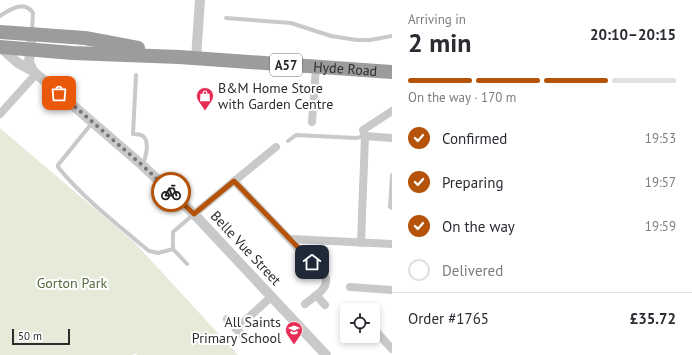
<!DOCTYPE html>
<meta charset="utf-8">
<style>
:root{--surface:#fff;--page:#f7f7f7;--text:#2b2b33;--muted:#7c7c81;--line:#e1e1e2;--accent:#b45309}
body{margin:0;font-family:"PT Sans",sans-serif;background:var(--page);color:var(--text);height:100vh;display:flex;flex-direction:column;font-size:15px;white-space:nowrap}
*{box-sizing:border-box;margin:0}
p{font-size:13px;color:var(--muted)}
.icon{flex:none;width:22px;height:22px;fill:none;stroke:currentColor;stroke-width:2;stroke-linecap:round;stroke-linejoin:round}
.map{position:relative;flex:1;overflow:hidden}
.drawer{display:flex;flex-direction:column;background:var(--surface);width:300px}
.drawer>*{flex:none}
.tools{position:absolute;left:340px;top:303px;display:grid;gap:8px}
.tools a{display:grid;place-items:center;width:40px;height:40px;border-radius:4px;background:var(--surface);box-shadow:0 2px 6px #0003;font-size:20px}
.scale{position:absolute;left:12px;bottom:10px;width:58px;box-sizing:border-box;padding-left:4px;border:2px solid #2c2c2c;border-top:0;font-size:11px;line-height:14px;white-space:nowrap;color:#2c2c2c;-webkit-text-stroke:3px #fff;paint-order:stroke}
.pin{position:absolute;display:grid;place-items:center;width:34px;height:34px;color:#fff;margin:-17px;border-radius:8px;box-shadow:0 2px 6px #0006}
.courier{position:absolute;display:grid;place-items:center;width:40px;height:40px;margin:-20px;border:3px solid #b45309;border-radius:50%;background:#fff;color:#222;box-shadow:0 1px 5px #0007}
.head em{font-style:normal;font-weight:700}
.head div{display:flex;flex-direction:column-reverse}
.head{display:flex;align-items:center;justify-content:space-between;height:68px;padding:0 16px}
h1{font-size:26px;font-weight:700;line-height:30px}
.bar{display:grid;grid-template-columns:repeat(4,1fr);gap:6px 4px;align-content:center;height:48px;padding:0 16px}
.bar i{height:5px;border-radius:3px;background:var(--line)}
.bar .current{background:var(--accent)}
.bar p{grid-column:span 4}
.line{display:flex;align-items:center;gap:10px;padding:0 16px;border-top:1px solid var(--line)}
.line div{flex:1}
ol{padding:0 16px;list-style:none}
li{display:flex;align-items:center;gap:12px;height:44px}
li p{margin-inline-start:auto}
li .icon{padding:4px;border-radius:50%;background:var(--accent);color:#fff;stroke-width:4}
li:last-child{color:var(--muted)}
li i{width:22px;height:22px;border:2px solid var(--line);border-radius:50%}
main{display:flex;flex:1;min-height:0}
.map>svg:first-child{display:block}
.green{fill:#e5ead9}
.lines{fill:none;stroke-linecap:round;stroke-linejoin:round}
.service{stroke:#c9c9c9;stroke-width:4}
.minor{stroke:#c9c9c9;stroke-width:8}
.tertiary{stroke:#c9c9c9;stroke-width:10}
.trunk{stroke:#9c9c9c;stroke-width:14}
.done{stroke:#767676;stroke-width:4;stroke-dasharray:0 7.2}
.route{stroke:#b45309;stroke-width:5}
.labels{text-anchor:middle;stroke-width:4;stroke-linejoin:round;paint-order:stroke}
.shield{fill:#fff;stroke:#6b6b6b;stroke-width:1}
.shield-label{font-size:13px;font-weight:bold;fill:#2c2c2c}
.street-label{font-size:14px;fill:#2c2c2c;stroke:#fff}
.poi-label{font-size:14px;fill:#2c2c2c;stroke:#fff;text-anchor:start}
.park-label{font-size:14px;fill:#56683a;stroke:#fff}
</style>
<main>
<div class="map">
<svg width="392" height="355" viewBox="0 0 392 355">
<rect width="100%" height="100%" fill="#fff"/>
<path class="green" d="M0 128 136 244 238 355H137L135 353 133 355H0Z"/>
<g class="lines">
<g class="service">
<path d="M0 16C10 9 25 0 33 13L32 32"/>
<path d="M226 18 291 23 331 36 357 40H370L392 36"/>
<path d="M136 75 133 134C136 134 140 134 143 136 150 142 146 158 142 165"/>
<path d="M92 123 58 165V167C82 197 119 226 149 251L158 253 173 249"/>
<path d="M288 141 296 135 356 138 365 136"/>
<path d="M392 175 390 207 392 208"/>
<path d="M187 264 173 249V232L194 214"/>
</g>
<g class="minor">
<path d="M0 114 36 74"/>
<path d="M312 122 316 67"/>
<path d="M365 136 392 138"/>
<path d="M234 181 326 278C328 290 313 297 305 304"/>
<path d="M194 214 276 147"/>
<path d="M291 239 392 244"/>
<path d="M361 243 365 136 363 130 392 111"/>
<path d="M350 287 392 290"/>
<path d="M316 295 325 305"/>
<path d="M356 309 357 310"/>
<path d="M227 319 244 337"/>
<path d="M373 328 392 349"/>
<path d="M236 329 272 296"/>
</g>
<g class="tertiary">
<path d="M32 34 29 62 33 71"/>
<path d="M0 47 18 63 33 71 142 165 194 214 326 355"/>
<path d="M196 58 200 0"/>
</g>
<g class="trunk">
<path d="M0 32 85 38 138 48"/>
<path id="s1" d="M0 47 73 53 179 57 392 72"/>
</g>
</g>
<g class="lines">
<path class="done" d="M59 93 142 165 171 192"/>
<path class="route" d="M171 192 194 214 234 181 312 262"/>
</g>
<defs>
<symbol id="shop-pin" viewBox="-11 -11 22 30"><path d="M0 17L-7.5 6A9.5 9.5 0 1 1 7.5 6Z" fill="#e62c55" stroke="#fff"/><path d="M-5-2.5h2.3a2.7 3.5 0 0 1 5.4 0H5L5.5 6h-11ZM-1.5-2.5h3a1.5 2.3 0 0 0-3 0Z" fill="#fff"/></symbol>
<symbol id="school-pin" viewBox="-11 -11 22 30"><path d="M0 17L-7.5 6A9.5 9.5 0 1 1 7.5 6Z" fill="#e62c55" stroke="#fff"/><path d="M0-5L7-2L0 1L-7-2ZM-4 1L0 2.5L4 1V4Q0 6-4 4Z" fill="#fff"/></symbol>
</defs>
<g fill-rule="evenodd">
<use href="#shop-pin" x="195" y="86" width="20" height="27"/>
<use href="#school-pin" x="284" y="320" width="20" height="27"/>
</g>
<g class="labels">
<rect class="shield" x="270" y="54" width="32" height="22" rx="3"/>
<g class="shield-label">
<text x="286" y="70">A57</text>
</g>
<g class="street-label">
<text dy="5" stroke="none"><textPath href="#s1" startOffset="346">Hyde Road</textPath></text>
<text transform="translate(246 248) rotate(47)" y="5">Belle Vue Street</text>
</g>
<g class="poi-label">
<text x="218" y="93">B&amp;M Home Store<tspan x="218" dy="16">with Garden Centre</tspan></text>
<text x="281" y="327" text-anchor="end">All Saints<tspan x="281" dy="16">Primary School</tspan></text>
</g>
<g class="park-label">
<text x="72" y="288">Gorton Park</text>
</g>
</g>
</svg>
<div class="tools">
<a><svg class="icon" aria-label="locate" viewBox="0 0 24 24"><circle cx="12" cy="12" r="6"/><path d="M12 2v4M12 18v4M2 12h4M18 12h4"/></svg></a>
</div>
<div class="scale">50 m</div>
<div class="pin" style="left:59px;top:93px;background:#ea580c"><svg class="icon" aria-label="bag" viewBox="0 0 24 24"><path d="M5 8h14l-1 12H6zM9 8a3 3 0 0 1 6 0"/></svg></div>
<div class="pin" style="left:312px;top:262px;background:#1f2937"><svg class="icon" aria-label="home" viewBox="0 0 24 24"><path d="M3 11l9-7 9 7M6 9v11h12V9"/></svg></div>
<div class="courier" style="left:171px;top:192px"><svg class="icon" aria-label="bike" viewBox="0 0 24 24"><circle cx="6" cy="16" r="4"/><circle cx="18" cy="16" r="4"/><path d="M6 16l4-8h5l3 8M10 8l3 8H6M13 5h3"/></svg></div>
</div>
<section class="drawer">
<div class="head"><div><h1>2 min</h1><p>Arriving in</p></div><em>20:10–20:15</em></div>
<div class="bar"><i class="current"></i><i class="current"></i><i class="current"></i><i></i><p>On the way · 170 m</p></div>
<ol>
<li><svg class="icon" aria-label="check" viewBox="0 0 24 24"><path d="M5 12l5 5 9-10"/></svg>Confirmed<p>19:53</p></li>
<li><svg class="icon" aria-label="check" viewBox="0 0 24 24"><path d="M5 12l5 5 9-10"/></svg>Preparing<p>19:57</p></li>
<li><svg class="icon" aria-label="check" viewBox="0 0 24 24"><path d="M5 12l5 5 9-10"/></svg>On the way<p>19:59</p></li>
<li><i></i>Delivered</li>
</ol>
<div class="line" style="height:52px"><div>Order #1765</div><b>£35.72</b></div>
</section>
</main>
